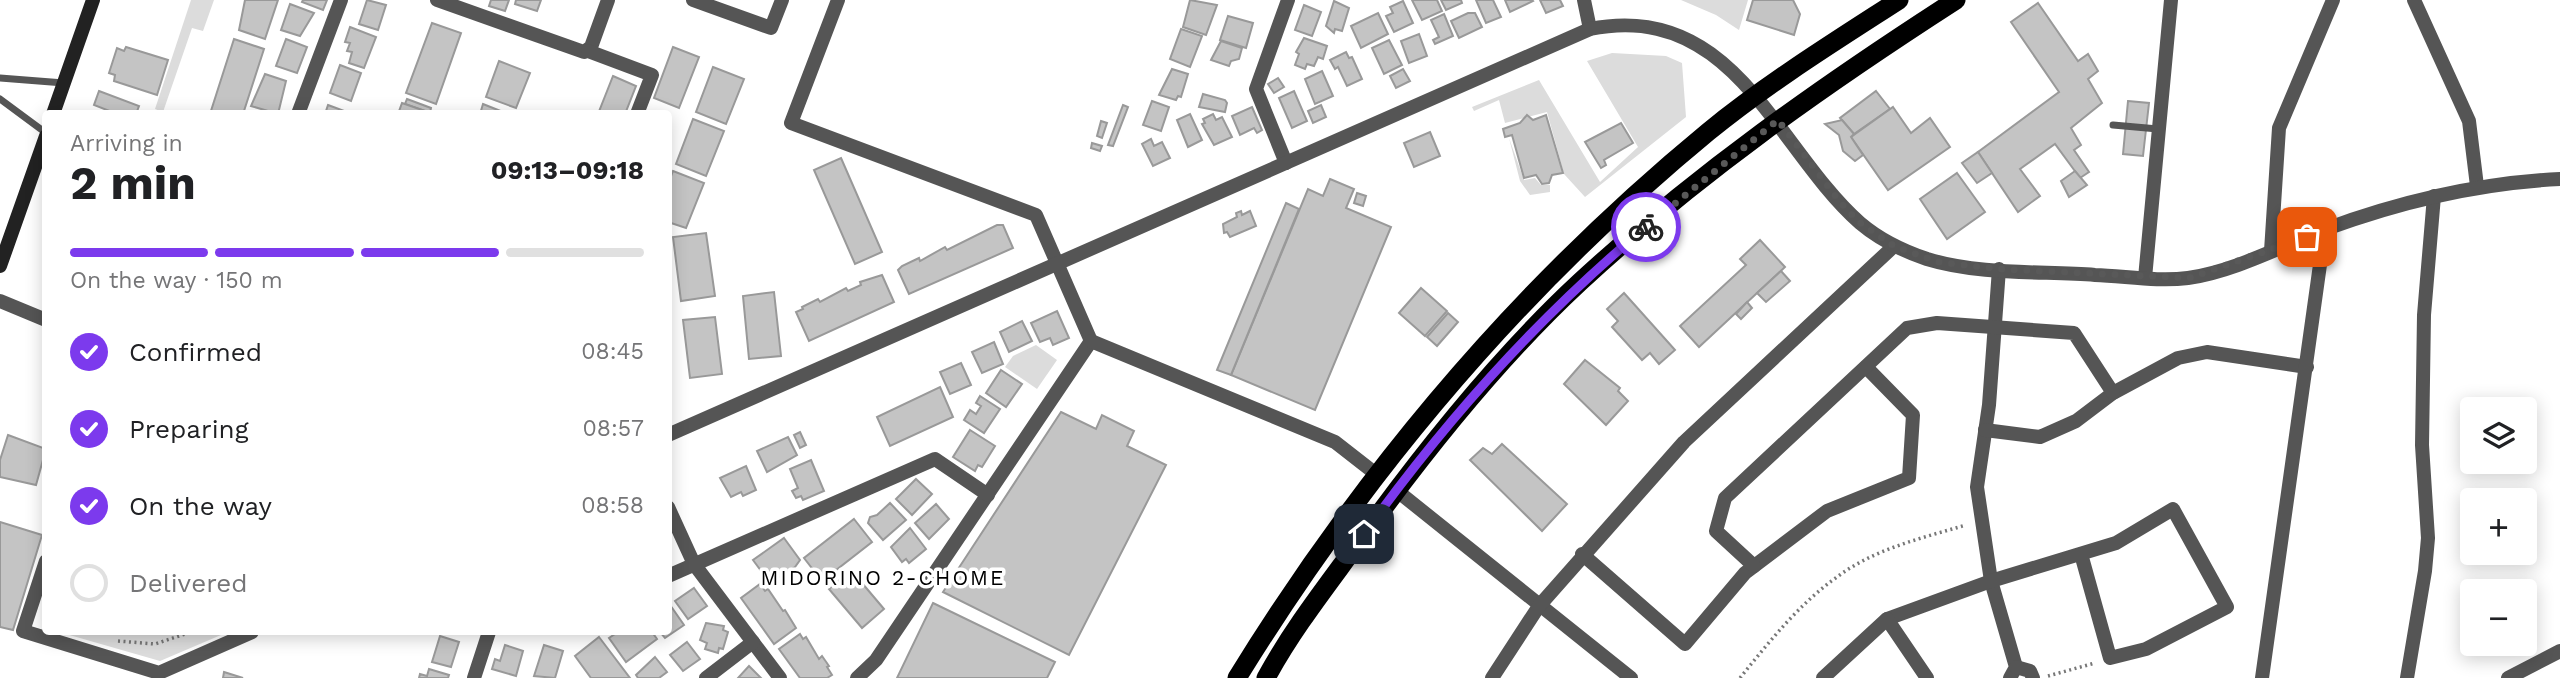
<!DOCTYPE html>
<meta charset="utf-8">
<style>
:root{--surface:#fff;--page:#f2f2f2;--text:#202124;--muted:#757577;--line:#e0e0e0;--accent:#7c3aed}
body{margin:0;font-family:"Work Sans",sans-serif;background:var(--page);color:var(--text);height:100vh;display:flex;flex-direction:column;font-size:26px;white-space:nowrap}
*{box-sizing:border-box;margin:0}
p{font-size:23px;color:var(--muted)}
.icon{flex:none;width:38px;height:38px;fill:none;stroke:currentColor;stroke-width:2;stroke-linecap:round;stroke-linejoin:round}
.map{position:relative;flex:1;overflow:hidden}
.panel{position:absolute;left:42px;top:110px;width:630px;height:525px;display:flex;flex-direction:column;background:var(--surface);border-radius:7px;box-shadow:0 4px 18px #0003}
.panel>*{flex:none}
.fabs{position:absolute;left:2460px;top:397px;display:grid;gap:14px}
.fabs a{display:grid;place-items:center;width:77px;height:77px;border-radius:7px;background:var(--surface);box-shadow:0 4px 18px #0003;font-size:35px}
.pin{position:absolute;display:grid;place-items:center;width:60px;height:60px;color:#fff;margin:-30px;border-radius:14px;box-shadow:0 4px 10px #0006}
.courier{position:absolute;display:grid;place-items:center;width:70px;height:70px;margin:-35px;border:5px solid #7c3aed;border-radius:50%;background:#fff;color:#222;box-shadow:0 2px 9px #0007}
.head em{font-style:normal;font-weight:700}
.head div{display:flex;flex-direction:column-reverse}
.head{display:flex;align-items:center;justify-content:space-between;height:119px;padding:0 28px}
h1{font-size:46px;font-weight:700;line-height:52px}
.bar{display:grid;grid-template-columns:repeat(4,1fr);gap:10px 7px;align-content:center;height:84px;padding:0 28px}
.bar i{height:9px;border-radius:5px;background:var(--line)}
.bar .current{background:var(--accent)}
.bar p{grid-column:span 4}
ol{padding:0 28px;list-style:none}
li{display:flex;align-items:center;gap:21px;height:77px}
li p{margin-inline-start:auto}
li .icon{padding:7px;border-radius:50%;background:var(--accent);color:#fff;stroke-width:4}
li:last-child{color:var(--muted)}
li i{width:38px;height:38px;border:4px solid var(--line);border-radius:50%}
.map>svg:first-child{display:block}
.green{fill:#dcdcdc}
.building{fill:#c4c4c4;stroke:#999;stroke-width:2}
.lines{fill:none;stroke-linecap:round;stroke-linejoin:round}
.path{stroke:#777;stroke-width:3.5;stroke-dasharray:2 3.5;stroke-linecap:butt}
.service{stroke:#555;stroke-width:7}
.minor{stroke:#555;stroke-width:14}
.tertiary{stroke:#555;stroke-width:14}
.secondary{stroke:#222;stroke-width:14}
.trunk{stroke:#000;stroke-width:19}
.done{stroke:#595959;stroke-width:7;stroke-dasharray:0 12.6}
.route{stroke:#7c3aed;stroke-width:9}
.labels{text-anchor:middle;stroke-width:7;stroke-linejoin:round;paint-order:stroke}
.neighbourhood-label{font-size:21px;letter-spacing:2px;fill:#000;stroke:#fff}
</style>
<div class="map">
<svg width="2560" height="678" viewBox="0 0 2560 678">
<rect width="100%" height="100%" fill="#fff"/>
<g class="green">
<path d="M191 0H214L203 31 192 28 163 112 155 109Z"/>
<path d="M1681 0H1748L1739 30 1716 15Z"/>
<path d="M1612 53 1666 56 1682 63 1686 117 1585 197 1564 174 1547 112 1505 123 1499 100 1474 111 1472 107 1539 80 1600 182 1638 147 1587 61Z"/>
<path d="M1509 138 1524 180 1535 178 1541 185H1550V192L1530 195 1520 181Z"/>
<path d="M1036 345 1057 360 1037 389 1005 367 1013 356Z"/>
<path d="M59 632H228L160 661Z"/>
</g>
<g class="building">
<path d="M245 0H278L265 39 239 30Z"/>
<path d="M303 0H327L323 10 302 2Z"/>
<path d="M367 0 386 5 378 30 359 24Z"/>
<path d="M491 0H509L505 11 489 6Z"/>
<path d="M516 0H541L537 11 515 4Z"/>
<path d="M1190 0 1217 5 1206 35 1183 27Z"/>
<path d="M1412 0H1437L1442 11 1422 20Z"/>
<path d="M1441 0H1461L1462 3 1446 10Z"/>
<path d="M1476 0H1493L1501 17 1486 23Z"/>
<path d="M1505 0H1532L1533 1 1510 12Z"/>
<path d="M1540 0H1560L1563 6 1546 13Z"/>
<path d="M1753 0H1793L1800 14 1794 35 1747 20Z"/>
<path d="M1334 1 1349 8 1342 31 1335 29 1334 33 1326 26Z"/>
<path d="M1403 1 1413 23 1394 32 1386 16 1393 13 1390 7Z"/>
<path d="M2038 3 2078 61 2088 54 2098 71 2088 79 2102 103 2071 128 2081 145 2074 150 2089 172 2080 178 2055 144 2020 169 2040 196 2018 212 1978 152 2059 92 2011 22Z"/>
<path d="M290 4 314 13 300 36 281 30Z"/>
<path d="M1304 5 1321 12 1312 36 1295 30Z"/>
<path d="M1378 13 1388 34 1361 48 1351 26Z"/>
<path d="M1468 13H1475L1482 27 1459 38 1451 21Z"/>
<path d="M1444 14 1453 36 1435 44 1433 40 1439 37 1431 20Z"/>
<path d="M1228 16 1253 23 1246 48 1220 40Z"/>
<path d="M432 23 461 33 436 104 406 93Z"/>
<path d="M350 27 376 37 364 68 349 63 352 52 347 51 350 43 345 42Z"/>
<path d="M1181 29 1202 36 1190 67 1170 59Z"/>
<path d="M1419 34 1427 56 1409 63 1401 41Z"/>
<path d="M1304 38 1327 46 1323 59 1318 57 1314 66 1307 64 1305 69 1295 65 1299 54 1296 52Z"/>
<path d="M234 39 264 49 243 114H210Z"/>
<path d="M286 39 307 47 297 73 276 66Z"/>
<path d="M1389 40 1402 65 1384 74 1372 48Z"/>
<path d="M1221 41 1242 48 1239 59 1231 61 1229 66 1211 60Z"/>
<path d="M126 47 168 60 157 95 114 81 115 75 109 73 117 48 124 51Z"/>
<path d="M673 47 699 57 679 108 654 98Z"/>
<path d="M1346 52 1349 58 1352 57 1362 79 1347 86 1338 67 1335 69 1330 60Z"/>
<path d="M499 61 530 73 516 108 486 97Z"/>
<path d="M340 65 361 73 351 101 330 93Z"/>
<path d="M713 67 744 79 726 124 696 112Z"/>
<path d="M1172 69 1188 74 1181 97 1178 96 1176 100 1159 95Z"/>
<path d="M1403 69 1410 81 1396 88 1390 76Z"/>
<path d="M1322 71 1333 96 1315 104 1305 79Z"/>
<path d="M265 74 286 81 278 114 251 106Z"/>
<path d="M613 76 636 86 625 114H598Z"/>
<path d="M1278 78 1284 87 1274 93 1268 84Z"/>
<path d="M99 91 139 106 136 114H117L94 105Z"/>
<path d="M1294 91 1307 121 1292 128 1279 98Z"/>
<path d="M1876 91 1890 109 1854 134 1840 118Z"/>
<path d="M1203 94 1225 100 1227 103 1225 112 1199 107Z"/>
<path d="M407 99 431 108 430 113 405 104Z"/>
<path d="M1152 101 1169 107 1161 131 1143 125Z"/>
<path d="M2128 101 2149 103 2143 156 2123 154Z"/>
<path d="M402 103 431 113V114H398Z"/>
<path d="M483 104 508 114H480Z"/>
<path d="M328 105 347 112 346 114H325Z"/>
<path d="M1123 105 1128 107 1113 146 1108 145Z"/>
<path d="M1321 105 1326 117 1313 123 1308 111Z"/>
<path d="M1252 107 1262 130 1257 133 1254 128 1240 135 1232 116Z"/>
<path d="M1893 107 1911 133 1930 118 1950 147 1888 190 1851 137Z"/>
<path d="M1190 114 1202 140 1188 147 1177 120Z"/>
<path d="M1213 114 1216 120 1222 117 1232 137 1214 145 1202 124 1205 123 1203 119Z"/>
<path d="M1527 115 1533 120 1546 115 1563 173 1552 175 1549 183 1542 184 1536 175 1524 178 1512 135 1505 137 1503 129 1520 123Z"/>
<path d="M693 119 724 131 706 176 676 164Z"/>
<path d="M1842 120 1854 134 1851 137 1863 155 1855 161 1843 151 1839 135 1825 124Z"/>
<path d="M1101 121 1107 123 1102 138 1097 136Z"/>
<path d="M1621 123 1633 143 1604 160 1606 165 1601 168 1585 142Z"/>
<path d="M1430 132 1440 156 1414 167 1404 143Z"/>
<path d="M1151 139 1154 146 1162 142 1170 158 1153 166 1142 144Z"/>
<path d="M1092 143 1102 146 1100 151 1091 148Z"/>
<path d="M1978 152 1992 173 1977 183 1962 163Z"/>
<path d="M841 158 882 252 855 264 814 170Z"/>
<path d="M673 171 704 183 686 228 668 222V184Z"/>
<path d="M2075 171 2087 185 2069 197 2061 181Z"/>
<path d="M1957 173 1985 212 1947 239 1920 199Z"/>
<path d="M1330 179 1354 189 1346 208 1391 227 1315 410 1231 375 1308 189 1323 196Z"/>
<path d="M1357 193 1366 196 1363 206 1354 203Z"/>
<path d="M1286 203 1299 209 1231 375 1217 370Z"/>
<path d="M1241 211 1242 215 1250 211 1256 226 1230 237 1227 232 1224 233 1223 224 1237 217 1236 213Z"/>
<path d="M997 225H1003L1013 248 909 294 898 270 902 266 919 258 920 261 945 247 947 250Z"/>
<path d="M706 233 715 296 681 301 673 237Z"/>
<path d="M1760 240 1785 267 1699 347 1680 326 1746 265 1740 259Z"/>
<path d="M1781 271 1790 281 1766 302 1757 293Z"/>
<path d="M882 275 894 302 809 341 796 312 803 309 802 307 818 299 820 302 846 288 848 291 861 285 860 282Z"/>
<path d="M1421 288 1447 311 1425 336 1399 313Z"/>
<path d="M774 292 781 356 749 359 743 296Z"/>
<path d="M1624 293 1675 350 1659 364 1650 353 1642 360 1612 327 1618 321 1607 309Z"/>
<path d="M1747 302 1752 308 1741 319 1736 314Z"/>
<path d="M1057 311 1069 338 1053 345 1050 338 1040 342 1031 323Z"/>
<path d="M1448 313 1458 322 1437 346 1427 337Z"/>
<path d="M715 317 722 374 690 378 683 320Z"/>
<path d="M1022 321 1032 341 1009 352 1000 332Z"/>
<path d="M994 342 1003 364 982 373 972 352Z"/>
<path d="M1585 360 1620 388 1618 391 1628 401 1606 425 1564 384Z"/>
<path d="M961 363 971 385 950 394 940 372Z"/>
<path d="M1001 370 1022 384 1006 407 986 393Z"/>
<path d="M940 387 953 417 890 446 877 417Z"/>
<path d="M980 396 1000 409 984 433 964 420 970 410 976 414 981 406 976 403Z"/>
<path d="M1061 412 1096 429 1102 415 1134 431 1127 446 1166 465 1069 655 943 592Z"/>
<path d="M970 430 995 446 982 467 978 465 975 471 953 457Z"/>
<path d="M800 432 806 445 800 448 794 435Z"/>
<path d="M8 435 46 449 36 485 0 477V460Z"/>
<path d="M788 437 797 455 767 472 757 451Z"/>
<path d="M1502 444 1567 504 1542 531 1470 460 1483 448 1492 454Z"/>
<path d="M811 460 824 491 803 500 801 496 796 498 792 491 798 488 790 469Z"/>
<path d="M746 466 756 490 743 496 741 492 731 497 720 478Z"/>
<path d="M916 479 932 494 912 515 896 499Z"/>
<path d="M890 503 906 520 883 540 868 523 870 517 877 515Z"/>
<path d="M936 504 949 519 929 539 915 523Z"/>
<path d="M854 519 872 542 822 581 804 558Z"/>
<path d="M0 522 42 535 13 630 0 627Z"/>
<path d="M910 528 926 549 909 563 906 559 902 562 891 547Z"/>
<path d="M784 538 800 560 795 567 770 583 753 560Z"/>
<path d="M851 570 884 609 862 628 829 589Z"/>
<path d="M760 584 765 591 768 589 783 611 785 610 796 628 774 644 741 598Z"/>
<path d="M694 588 707 606 688 619 675 601Z"/>
<path d="M668 602 684 625 665 638 660 632H668Z"/>
<path d="M933 603 1055 662 1047 678H897Z"/>
<path d="M706 623 724 626 723 630 728 632 723 649 719 648 718 653 705 649 707 643 700 640Z"/>
<path d="M618 632H652L657 639 626 662 609 638Z"/>
<path d="M800 634 803 639 806 637 819 659 822 656 829 666 827 667 832 675 827 678H800L779 649Z"/>
<path d="M440 636 459 642 451 667 432 662Z"/>
<path d="M599 637 630 678H591L575 656Z"/>
<path d="M687 642 700 659 683 671 670 655Z"/>
<path d="M505 645 523 651 516 676 492 669 495 659 500 661Z"/>
<path d="M544 645 563 651 555 678 534 676Z"/>
<path d="M655 657 667 672 659 678H638L636 675Z"/>
<path d="M749 666 761 678H738Z"/>
<path d="M429 669 449 675 448 678H419L420 674 427 676Z"/>
<path d="M224 672 243 678H223Z"/>
</g>
<g class="lines">
<g class="path">
<path d="M118 641 155 644 191 632"/>
<path d="M2048 676 2095 663"/>
<path d="M1740 678C1769 642 1799 604 1837 577 1874 549 1922 538 1966 525"/>
</g>
<g class="service">
<path d="M0 78 64 83"/>
<path d="M0 99 46 133"/>
<path d="M2113 125 2158 129"/>
</g>
<g class="minor">
<path d="M437 0 584 52 591 47 608 0"/>
<path d="M693 0 771 28 782 0"/>
<path d="M838 0 791 123 1036 215 1091 341 876 660 857 678"/>
<path d="M1584 0 1590 29"/>
<path d="M2414 0 2469 121 2477 186"/>
<path d="M588 51 652 75 637 114"/>
<path d="M298 114 341 0"/>
<path d="M1286 163 1256 89 1288 0"/>
<path d="M2271 251 2279 128 2333 0"/>
<path d="M1999 269 1989 405 1977 487 1991 581 2016 667 2010 678"/>
<path d="M2145 278 2171 0"/>
<path d="M1091 341 1335 442 1376 474"/>
<path d="M1985 430 2040 437 2076 421 2113 393 2178 358 2207 352 2307 367"/>
<path d="M1396 490 1631 678"/>
<path d="M668 507 694 564 780 678"/>
<path d="M1582 554 1685 644 1745 573 1827 511 1909 478 1913 415 1866 367"/>
<path d="M46 561 23 631 159 673 252 632"/>
<path d="M1754 566 1716 531 1725 498 1907 328 1937 323 2074 333 2113 393"/>
<path d="M668 576 935 459 988 495"/>
<path d="M1887 619 1991 581 2116 543 2173 509 2227 607 2146 649 2110 658 2081 554"/>
<path d="M2016 667 2030 671 2033 678"/>
<path d="M474 678 489 632"/>
<path d="M706 678 753 642"/>
<path d="M1492 678 1539 606 1684 442 1894 246"/>
<path d="M1823 678 1887 619 1927 678"/>
<path d="M2262 678 2325 229"/>
<path d="M2407 678 2425 571 2428 538 2422 445 2424 315 2434 196"/>
<path d="M2508 678 2560 651"/>
</g>
<g class="tertiary">
<path d="M0 301 46 320"/>
<path d="M668 435 1590 29C1734 0 1776 149 1860 223 1880 240 1903 251 1927 259 1979 275 2041 271 2095 275 2125 276 2158 282 2188 278 2233 272 2284 245 2326 229 2402 201 2479 183 2560 179"/>
</g>
<g class="secondary">
<path d="M53 114 93 0"/>
<path d="M0 266 46 136"/>
</g>
<g class="trunk">
<path d="M1237 678C1364 472 1521 286 1708 132 1768 83 1834 42 1899 0"/>
<path d="M1266 678C1292 630 1326 587 1358 543 1424 451 1497 359 1580 282 1696 175 1824 85 1956 0"/>
</g>
</g>
<g class="lines">
<path class="done" d="M1646 227 1778 120 1840 202 1859 222 1894 246 1938 262 1999 269 2189 278 2307 237"/>
<path class="route" d="M1364 534C1446 420 1539 316 1646 227"/>
</g>
<g class="labels">
<g class="neighbourhood-label">
<text x="883" y="585">MIDORINO 2-CHOME</text>
</g>
</g>
</svg>
<div class="fabs">
<a><svg class="icon" aria-label="layers" viewBox="0 0 24 24"><path d="M12 4l9 5-9 5-9-5zM3 14l9 5 9-5"/></svg></a>
<a>+</a>
<a>−</a>
</div>
<div class="pin" style="left:2307px;top:237px;background:#ea580c"><svg class="icon" aria-label="bag" viewBox="0 0 24 24"><path d="M5 8h14l-1 12H6zM9 8a3 3 0 0 1 6 0"/></svg></div>
<div class="pin" style="left:1364px;top:534px;background:#1f2937"><svg class="icon" aria-label="home" viewBox="0 0 24 24"><path d="M3 11l9-7 9 7M6 9v11h12V9"/></svg></div>
<div class="courier" style="left:1646px;top:227px"><svg class="icon" aria-label="bike" viewBox="0 0 24 24"><circle cx="6" cy="16" r="4"/><circle cx="18" cy="16" r="4"/><path d="M6 16l4-8h5l3 8M10 8l3 8H6M13 5h3"/></svg></div>
<section class="panel">
<div class="head"><div><h1>2 min</h1><p>Arriving in</p></div><em>09:13–09:18</em></div>
<div class="bar"><i class="current"></i><i class="current"></i><i class="current"></i><i></i><p>On the way · 150 m</p></div>
<ol>
<li><svg class="icon" aria-label="check" viewBox="0 0 24 24"><path d="M5 12l5 5 9-10"/></svg>Confirmed<p>08:45</p></li>
<li><svg class="icon" aria-label="check" viewBox="0 0 24 24"><path d="M5 12l5 5 9-10"/></svg>Preparing<p>08:57</p></li>
<li><svg class="icon" aria-label="check" viewBox="0 0 24 24"><path d="M5 12l5 5 9-10"/></svg>On the way<p>08:58</p></li>
<li><i></i>Delivered</li>
</ol>
</section>
</div>
